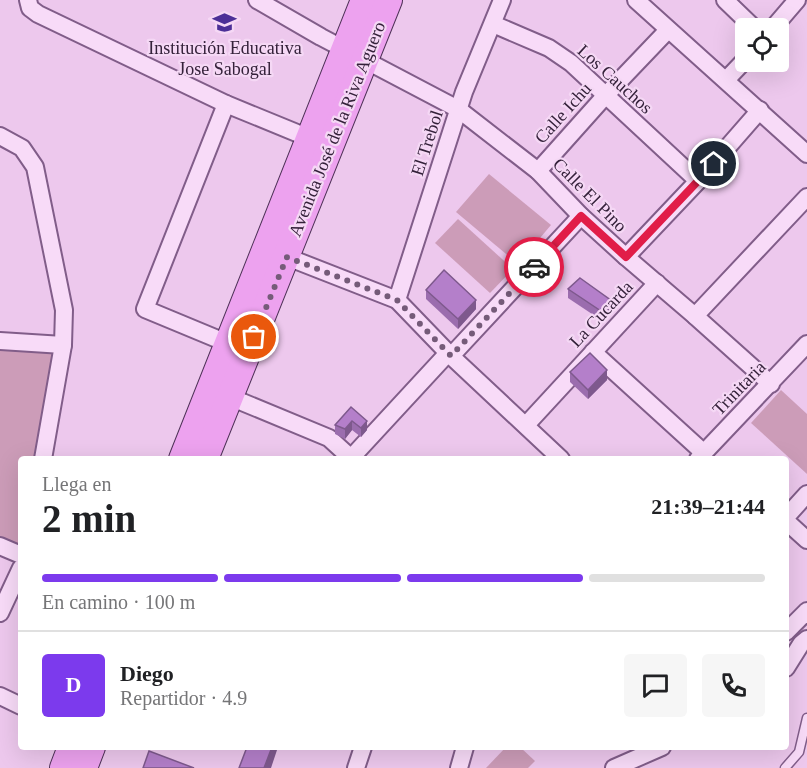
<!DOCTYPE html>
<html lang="es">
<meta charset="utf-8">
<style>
:root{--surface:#fff;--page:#f6f6f6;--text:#202124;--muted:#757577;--line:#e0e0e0;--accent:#7c3aed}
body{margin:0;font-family:"Times New Roman",serif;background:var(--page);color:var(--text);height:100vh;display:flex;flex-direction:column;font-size:22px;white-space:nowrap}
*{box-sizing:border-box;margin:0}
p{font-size:20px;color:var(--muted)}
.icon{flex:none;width:33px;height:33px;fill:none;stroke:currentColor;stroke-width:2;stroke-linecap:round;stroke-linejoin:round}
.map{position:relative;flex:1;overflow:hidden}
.side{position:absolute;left:18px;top:456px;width:771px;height:294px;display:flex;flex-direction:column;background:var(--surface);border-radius:6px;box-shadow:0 6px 24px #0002}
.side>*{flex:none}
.tools{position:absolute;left:735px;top:18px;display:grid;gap:12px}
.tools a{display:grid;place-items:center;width:54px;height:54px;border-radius:6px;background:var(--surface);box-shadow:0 6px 24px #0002;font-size:30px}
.pin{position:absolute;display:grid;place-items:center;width:51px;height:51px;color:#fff;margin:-26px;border:3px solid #fff;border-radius:50%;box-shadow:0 2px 6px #0007}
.courier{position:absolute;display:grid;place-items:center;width:60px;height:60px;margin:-30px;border:4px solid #e11d48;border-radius:50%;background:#fff;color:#222;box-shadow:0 2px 8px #0007}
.summary em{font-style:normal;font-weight:700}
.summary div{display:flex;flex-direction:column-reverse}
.summary{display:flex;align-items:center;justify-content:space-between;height:102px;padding:0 24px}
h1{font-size:39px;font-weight:700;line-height:45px}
.bar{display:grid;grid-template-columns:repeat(4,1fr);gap:9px 6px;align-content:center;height:72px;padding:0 24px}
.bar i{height:8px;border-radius:4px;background:var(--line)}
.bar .current{background:var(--accent)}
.bar p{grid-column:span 4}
.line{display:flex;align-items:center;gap:15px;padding:0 24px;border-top:2px solid var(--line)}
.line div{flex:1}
.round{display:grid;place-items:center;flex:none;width:63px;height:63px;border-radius:6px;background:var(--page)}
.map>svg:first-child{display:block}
.green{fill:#cc9cb8}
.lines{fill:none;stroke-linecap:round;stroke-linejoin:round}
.service-casing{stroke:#815d89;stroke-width:11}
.minor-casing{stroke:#815d89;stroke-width:20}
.primary-casing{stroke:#4e3157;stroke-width:28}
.service{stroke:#f8dbf8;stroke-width:8}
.minor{stroke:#f8dbf8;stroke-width:16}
.primary{stroke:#eda2ef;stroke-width:26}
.wall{fill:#9b6dae}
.shaded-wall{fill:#7e598d}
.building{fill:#b47fca;stroke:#7e598d;stroke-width:1.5}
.done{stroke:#755b79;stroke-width:6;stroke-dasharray:0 10.8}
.route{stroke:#e11d48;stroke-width:8}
.labels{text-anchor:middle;stroke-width:4.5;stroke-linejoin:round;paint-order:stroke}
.poi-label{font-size:18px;fill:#34213a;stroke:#f5d8f5}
.street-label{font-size:18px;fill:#34213a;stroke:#f5d8f5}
</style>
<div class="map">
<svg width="807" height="768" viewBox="0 0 807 768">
<rect width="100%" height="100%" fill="#edc8ed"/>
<g class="green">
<path d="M489 174 551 225 518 264 456 212Z"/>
<path d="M458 219 513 269 490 293 435 243Z"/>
<path d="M0 348 55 351 36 459H21L20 547 0 538Z"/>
<path d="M781 390 807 414V474L751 423Z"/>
<path d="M506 747H520L535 761 528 768H486Z"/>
</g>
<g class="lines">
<defs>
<path id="service" d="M785 768 799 752 807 718"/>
<g id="minor">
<path d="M28 0 30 8 38 14 226 104 309 138"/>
<path d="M257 0 321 37 458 109 538 171 581 216 626 257 695 316 771 384"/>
<path d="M636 0 807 154"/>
<path d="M725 0 754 28"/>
<path d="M493 24 549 48 571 63 698 181"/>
<path d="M773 28 797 0"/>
<path d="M726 80 746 59"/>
<path d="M226 104 145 309 227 343"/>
<path d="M0 136 22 148 35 167 64 310 63 345 43 459"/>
<path d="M538 171 605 96 668 30"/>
<path d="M287 257 397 300 451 356 561 459"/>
<path d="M626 257 698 181 760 110"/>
<path d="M397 300 464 92 502 0"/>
<path d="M695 316 807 197"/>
<path d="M0 341 63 345"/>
<path d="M593 352 704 453"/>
<path d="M451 356 581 216"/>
<path d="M230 397 329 438 352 459"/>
<path d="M526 425 657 283"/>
<path d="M351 458 448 353"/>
<path d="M698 459 807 344"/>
<path d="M786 517 807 494"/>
<path d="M786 521 807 540"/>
<path d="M0 546 21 555"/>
<path d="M0 613 21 568"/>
<path d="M786 632 807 611"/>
<path d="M786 668 801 644 807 639"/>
<path d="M0 696 21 706"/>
<path d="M356 768 363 747"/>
<path d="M459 768 465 747"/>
<path d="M614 768 662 747"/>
</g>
<g id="primary">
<path d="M182 459 364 0"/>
<path d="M205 459 389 0"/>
<path d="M63 768 71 747"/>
<path d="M84 768 92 747"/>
</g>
</defs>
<use href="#service" class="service-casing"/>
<use href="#minor" class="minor-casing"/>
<use href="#primary" class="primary-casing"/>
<use href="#service" class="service"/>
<use href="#minor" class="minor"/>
<use href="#primary" class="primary"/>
</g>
<g class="wall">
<path d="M568 289 612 310 604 322 568 298Z"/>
<path d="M426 290 476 309 458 329 426 299Z"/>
<path d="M570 372 607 380 588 399 570 382Z"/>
<path d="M351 407 367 430 361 437 352 430 345 439 335 434V425Z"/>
</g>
<g class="shaded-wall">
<path d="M476 300V309L458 329V319Z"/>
<path d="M612 301V310L604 322V313Z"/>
<path d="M607 370V380L588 399V390Z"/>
<path d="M352 421V430L345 439V429Z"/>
<path d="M367 421V430L361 437V428Z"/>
<path d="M272 747H278L271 768H264Z"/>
</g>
<g class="building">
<path d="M444 270 476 300 458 319 426 290Z"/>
<path d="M580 278 612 301 604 313 568 289Z"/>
<path d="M590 353 607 370 588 390 570 372Z"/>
<path d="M351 407 367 421 361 428 352 421 345 429 335 425Z"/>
<path d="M247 747H272L264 768H239Z"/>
<path d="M149 751 194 768H143Z"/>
</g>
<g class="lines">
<path class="done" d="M254 337 287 257 397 300 451 356 534 267"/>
<path class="route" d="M534 267 581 216 626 257 714 164"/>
</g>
<defs>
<symbol id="school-bare" viewBox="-9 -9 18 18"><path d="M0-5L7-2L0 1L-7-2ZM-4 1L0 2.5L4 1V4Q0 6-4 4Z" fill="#4c2f97" stroke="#f5d8f5" stroke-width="2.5" paint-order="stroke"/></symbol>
</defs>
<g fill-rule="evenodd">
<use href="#school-bare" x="208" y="6" width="33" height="33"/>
</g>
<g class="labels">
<g class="poi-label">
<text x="225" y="54">Institución Educativa<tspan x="225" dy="21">Jose Sabogal</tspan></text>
</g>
<g class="street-label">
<text transform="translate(615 79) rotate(42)" y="6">Los Cauchos</text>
<text transform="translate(563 113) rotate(-48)" y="6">Calle Ichu</text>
<text transform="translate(337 129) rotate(-68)" y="6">Avenida José de la Riva Aguero</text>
<text transform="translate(427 143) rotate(-72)" y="6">El Trebol</text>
<text transform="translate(590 195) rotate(45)" y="6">Calle El Pino</text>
<text transform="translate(601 314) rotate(-47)" y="6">La Cucarda</text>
<text transform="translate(739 388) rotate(-46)" y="6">Trinitaria</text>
</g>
</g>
</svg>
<div class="tools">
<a><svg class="icon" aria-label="locate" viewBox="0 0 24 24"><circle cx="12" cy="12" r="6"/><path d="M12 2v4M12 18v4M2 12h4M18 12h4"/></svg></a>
</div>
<div class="pin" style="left:254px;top:337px;background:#ea580c"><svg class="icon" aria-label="bag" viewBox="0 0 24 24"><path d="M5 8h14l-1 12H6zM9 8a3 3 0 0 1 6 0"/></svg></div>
<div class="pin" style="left:714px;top:164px;background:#1f2937"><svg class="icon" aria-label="home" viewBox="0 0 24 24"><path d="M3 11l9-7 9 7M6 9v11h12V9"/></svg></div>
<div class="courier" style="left:534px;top:267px"><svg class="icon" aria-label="car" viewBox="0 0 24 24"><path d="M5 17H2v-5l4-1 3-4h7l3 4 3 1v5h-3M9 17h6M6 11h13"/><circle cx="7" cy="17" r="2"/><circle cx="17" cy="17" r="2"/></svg></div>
<section class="side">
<div class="summary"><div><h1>2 min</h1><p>Llega en</p></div><em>21:39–21:44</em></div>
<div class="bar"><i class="current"></i><i class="current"></i><i class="current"></i><i></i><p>En camino · 100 m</p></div>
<div class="line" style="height:108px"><b class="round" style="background:var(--accent);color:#fff">D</b><div><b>Diego</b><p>Repartidor · 4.9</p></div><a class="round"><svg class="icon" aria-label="chat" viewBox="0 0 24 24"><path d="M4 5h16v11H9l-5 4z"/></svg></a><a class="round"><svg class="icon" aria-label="phone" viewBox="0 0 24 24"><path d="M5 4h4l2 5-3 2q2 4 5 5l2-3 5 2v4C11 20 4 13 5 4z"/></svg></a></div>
</section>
</div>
